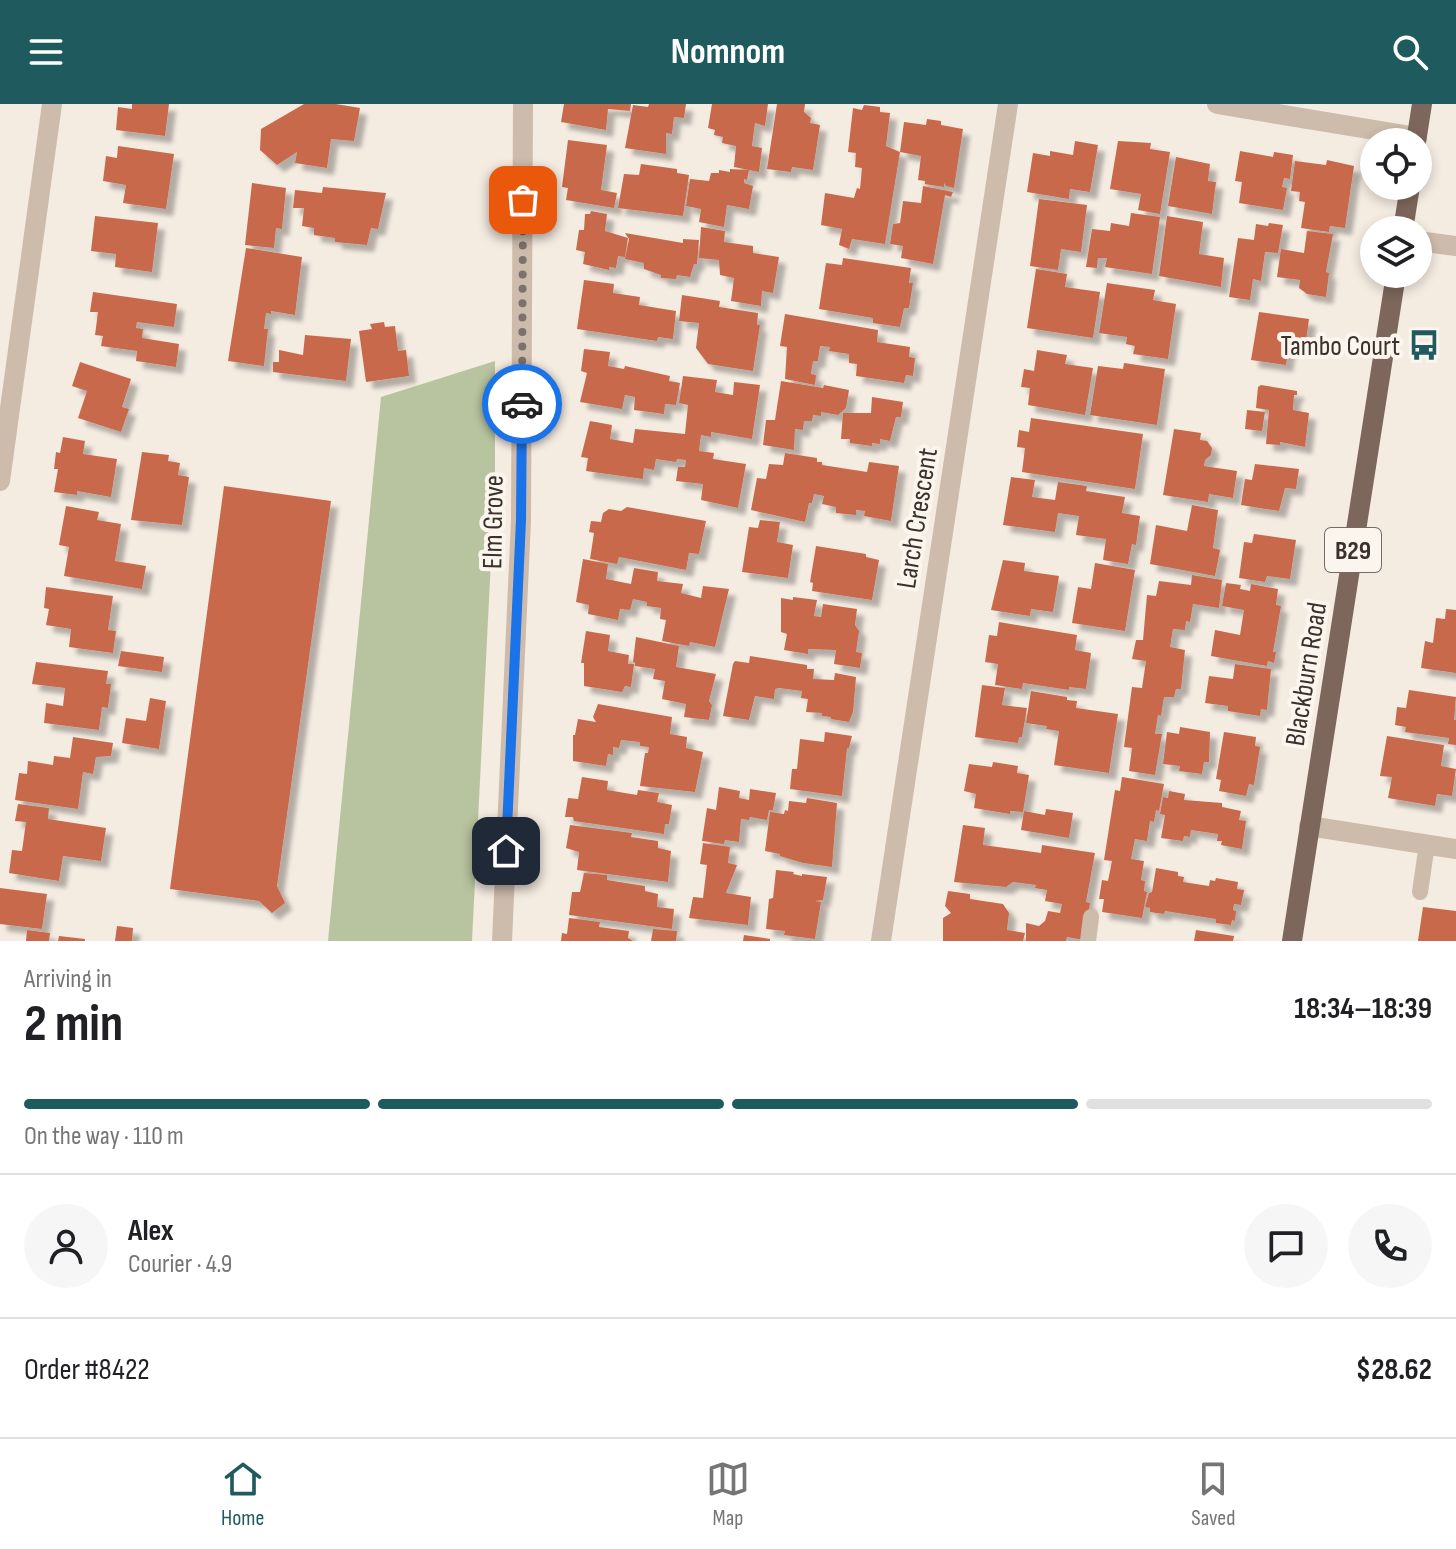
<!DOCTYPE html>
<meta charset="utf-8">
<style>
:root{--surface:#fff;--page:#f6f6f6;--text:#202124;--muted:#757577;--line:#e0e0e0;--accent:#1f5a5e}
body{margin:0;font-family:"Sofia Sans Condensed",sans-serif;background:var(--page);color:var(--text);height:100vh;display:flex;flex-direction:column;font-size:30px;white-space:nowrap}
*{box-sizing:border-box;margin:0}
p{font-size:26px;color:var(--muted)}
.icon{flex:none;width:44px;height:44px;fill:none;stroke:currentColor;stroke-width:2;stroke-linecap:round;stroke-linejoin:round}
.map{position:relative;height:837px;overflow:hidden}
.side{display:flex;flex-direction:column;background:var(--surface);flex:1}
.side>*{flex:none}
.fabs{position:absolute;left:1360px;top:24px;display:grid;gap:16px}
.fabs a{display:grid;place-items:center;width:72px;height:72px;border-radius:50%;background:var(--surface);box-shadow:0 4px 12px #0003;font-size:40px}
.pin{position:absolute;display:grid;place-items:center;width:68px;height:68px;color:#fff;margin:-34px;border-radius:16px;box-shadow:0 4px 12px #0006}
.courier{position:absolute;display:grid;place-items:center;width:80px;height:80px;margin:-40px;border:6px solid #1a73e8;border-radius:50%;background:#fff;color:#222;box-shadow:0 2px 10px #0007}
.head em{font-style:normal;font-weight:700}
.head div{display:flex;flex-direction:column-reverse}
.head{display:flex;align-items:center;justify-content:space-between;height:136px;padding:0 24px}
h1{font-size:52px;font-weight:700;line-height:60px}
.bar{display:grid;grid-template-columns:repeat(4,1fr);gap:12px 8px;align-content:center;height:96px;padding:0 24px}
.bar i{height:10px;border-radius:6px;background:var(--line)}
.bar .selected{background:var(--accent)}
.bar p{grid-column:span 4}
.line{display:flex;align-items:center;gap:20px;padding:0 24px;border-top:2px solid var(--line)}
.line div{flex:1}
.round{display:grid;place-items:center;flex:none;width:84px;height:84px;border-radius:42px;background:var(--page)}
header{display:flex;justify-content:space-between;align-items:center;height:104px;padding:0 24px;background:var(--accent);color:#fff;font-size:36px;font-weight:700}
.tabs{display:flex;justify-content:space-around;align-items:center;height:112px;border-top:2px solid var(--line);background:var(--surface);font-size:22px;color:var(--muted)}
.tabs a{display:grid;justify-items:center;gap:4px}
.tabs .selected{color:var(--accent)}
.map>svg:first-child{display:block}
.green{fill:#b8c4a0}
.building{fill:#c8694b;filter:url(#shadow)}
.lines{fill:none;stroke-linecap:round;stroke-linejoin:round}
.lane{stroke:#cdbbac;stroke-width:16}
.street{stroke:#cdbbac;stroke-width:20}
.primary{stroke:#7d675c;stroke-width:20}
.done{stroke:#7c716b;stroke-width:8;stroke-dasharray:0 14.4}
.route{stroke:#1a73e8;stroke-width:10}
.labels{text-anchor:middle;stroke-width:8;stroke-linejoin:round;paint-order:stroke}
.shield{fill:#fbf5ee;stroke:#756b66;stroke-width:2}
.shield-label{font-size:26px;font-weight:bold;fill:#3b302b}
.poi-label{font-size:28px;fill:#3b302b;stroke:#fbf5ee;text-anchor:end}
.street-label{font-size:28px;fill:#3b302b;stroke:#fbf5ee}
</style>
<header><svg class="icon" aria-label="menu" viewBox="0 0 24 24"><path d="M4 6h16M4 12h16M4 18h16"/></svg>Nomnom<svg class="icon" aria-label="search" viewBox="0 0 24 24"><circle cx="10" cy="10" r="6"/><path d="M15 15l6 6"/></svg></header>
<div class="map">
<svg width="1456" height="837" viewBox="0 0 1456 837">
<defs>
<filter id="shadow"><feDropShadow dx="7" dy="7" stdDeviation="2" flood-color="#0004"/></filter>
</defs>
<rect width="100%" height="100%" fill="#f4ebe1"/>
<path class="green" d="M495 257V375L472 837H328L381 293Z"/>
<g class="building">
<path d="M132 0H169L165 32 116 26 118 3 132 5Z"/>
<path d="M304 0H336L360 4 354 37 331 35 327 64 295 59 297 48 277 61 260 46 261 25Z"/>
<path d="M564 0H631L630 7 608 5 606 26 561 18Z"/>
<path d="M649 0H686L684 14 674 13 672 30 666 29V50L625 44 633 1 648 3Z"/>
<path d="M712 0H768L765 22 755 19 752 42 762 44 759 68 734 63 736 42 722 39 723 33 714 31 715 26 708 24Z"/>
<path d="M777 0H805L804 8 811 14 810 19 820 21 813 66 792 63 791 68 767 65Z"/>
<path d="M864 1 880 3V8L890 9 886 42 900 48 885 140 852 135 849 145 839 141 842 125 821 121 825 89 854 94 857 84 860 85 862 64 855 63 856 49 848 48 853 4 862 6Z"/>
<path d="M927 15 941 17V21L963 25 954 84 946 82 944 79V83L925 80V77L918 76 921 52 900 48 904 18 926 21Z"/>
<path d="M568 36 607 41 601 86 617 89 614 104 566 96 568 84 562 83Z"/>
<path d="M1075 37 1098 41 1090 88 1070 85 1069 95 1027 88 1033 49 1050 52V47L1073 51Z"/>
<path d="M1118 37 1151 39 1150 45 1170 48 1160 110 1138 106 1141 90 1110 85Z"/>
<path d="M118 42 174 50 166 105 123 99 126 81 103 77 106 52 117 54Z"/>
<path d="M1240 47 1273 53 1274 48 1293 51 1290 75 1284 74 1282 83 1287 84 1283 106 1239 99 1242 78 1235 77Z"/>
<path d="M1176 53 1210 60 1208 77 1216 78 1212 110 1168 102Z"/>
<path d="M1327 56 1354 62 1345 124 1330 122 1329 128 1301 124 1305 98 1299 97 1300 88 1291 87 1295 57 1326 61Z"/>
<path d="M641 60 677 65V69L689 71 683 112 618 104 624 70 639 71Z"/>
<path d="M730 65 749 66 747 76 744 75V79L753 82 749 105 727 101 724 123 699 118 701 105 686 102 690 75 709 77 711 69H719V66L730 68Z"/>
<path d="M252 79 286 84 282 125 276 124 274 144 245 141Z"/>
<path d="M923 82 953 88 951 93 945 91 933 160 901 154 903 142 890 140 893 120 900 119 903 97 921 99Z"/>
<path d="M323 83 386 89 378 125 371 124 367 141 335 138V134L314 131V124L302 122 304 104H293L295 86 322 89Z"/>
<path d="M1039 95 1087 101 1081 148 1061 145 1058 166 1030 162Z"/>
<path d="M591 107 607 110 605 127 628 134 625 153 618 152 616 164 609 163V166L583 160 585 148 576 146 579 126H584L585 110H590Z"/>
<path d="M1131 109 1160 113 1152 170 1105 163 1107 154H1098L1097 164 1086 163 1092 125 1110 127 1111 119 1129 122Z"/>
<path d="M95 112 158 119 152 168 115 163 116 150 91 147Z"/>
<path d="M1167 112 1203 118 1199 150 1224 154 1221 183 1159 172Z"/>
<path d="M1269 119 1283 121 1278 149 1265 148 1261 177 1253 175 1250 196 1229 193 1238 134 1254 136 1256 120 1268 122Z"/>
<path d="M701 123 725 127 724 138 753 142V149L779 153 773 189 762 187 761 202 731 197 734 174 720 171 719 156 699 154Z"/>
<path d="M1307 127 1333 130 1326 168 1329 169 1326 193 1307 190 1299 184 1300 176 1277 173 1281 145 1304 149Z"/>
<path d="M625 129 683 139V135L699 136 697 160H694L690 173 677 171 676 175 661 174V171L644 165V159L625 155 629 135Z"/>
<path d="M246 144 302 153 295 211 271 207V210L266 209 264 225H268L264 262 228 257Z"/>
<path d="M843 154 911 164 909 179H913L909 204H904L900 223 873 219V214L819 205 826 159 842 161Z"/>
<path d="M1036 165 1067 170 1065 183 1100 188 1093 234 1027 224Z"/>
<path d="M584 176 614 180 613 189 640 193 639 201 676 207 673 235 658 233 657 237 577 225Z"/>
<path d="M1107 179 1155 186 1153 196 1176 200 1168 255 1133 250 1135 242 1126 240 1127 233 1099 229Z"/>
<path d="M93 188 177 200 174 223 137 218 136 224 143 225 142 234 179 240 176 263 136 257 137 247 101 242 103 232 95 231 98 208H90Z"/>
<path d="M682 191 720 197 719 203 758 209 757 221H760L753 267 708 260 696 244 699 219 679 217Z"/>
<path d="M1259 208 1309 215 1306 237 1290 235 1286 261 1251 256Z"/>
<path d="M785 210 878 226 877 238 910 243 909 253 915 254 913 272 906 271 904 279 856 272 857 260 849 259V250L829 247 830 243 820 242 818 257H813L811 270 816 271 815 281 785 275 787 243 780 242Z"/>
<path d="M384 218 385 223 395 222 398 247 406 246 409 272 366 278 359 227 372 225 370 220Z"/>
<path d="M305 231 351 235 346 277 273 268V258H279V246L303 251Z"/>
<path d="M584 245 610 248 608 262 624 265 625 262 670 272 669 277 680 279 676 301 665 300 664 310 634 306 635 293 625 291 622 305 580 298 587 269 581 267Z"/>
<path d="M1037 246 1067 251 1065 260 1093 264 1085 311 1028 301 1030 284 1021 283 1024 265 1034 267Z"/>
<path d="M80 258 131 275 122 303 129 305 121 328 78 314 87 287 72 282Z"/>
<path d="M1124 259 1165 265 1157 321 1090 311 1098 262 1123 265Z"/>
<path d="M683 272 717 276 715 288 733 291 734 278 760 281 752 335 711 328V333L701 331 699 347 714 349 713 355 746 360 738 404 701 396 703 380 676 377 678 363H685L686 356 677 355 676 358 656 355 654 366 644 364 643 375 586 367 588 354 581 353 590 317 612 321 610 335 633 339 635 325 685 330 688 301 679 299Z"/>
<path d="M781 277 823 284 824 281 849 286 846 304 838 311 821 308V312L813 311 812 317H804L803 326 795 325 794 346 763 341 766 316H775Z"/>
<path d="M1261 281 1297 287V291H1294L1293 306 1309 309 1305 343 1280 338V341L1266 340 1269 306 1256 304 1258 283Z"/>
<path d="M872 293 903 298 901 313H896L890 337 880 335V340L872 339V342L850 339V335H841L843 309H871Z"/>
<path d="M1247 306 1265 308 1262 327 1245 325Z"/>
<path d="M1031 314 1143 330 1135 385 1022 368 1025 344 1017 343 1019 326 1029 328Z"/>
<path d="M1174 325 1201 329 1200 336 1207 337 1212 344 1211 351 1205 356 1204 362 1237 367 1233 394 1209 390 1208 398 1163 391Z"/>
<path d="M63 333 85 337 83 350 117 355 111 393 77 387V391L54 388 58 365H54L56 348 60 349Z"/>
<path d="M142 348 169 351 168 357 180 359 178 371 189 373 182 421 131 416Z"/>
<path d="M785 349 817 354V358H822V361L867 368 869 358 899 362 891 417 864 412 865 407 856 406V411L836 409V403L822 400 824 392 814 390 812 399H809L805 418 751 406 757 374 766 375 769 360 783 361Z"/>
<path d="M1255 360 1299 365 1296 385 1285 384 1279 407 1241 401 1245 375 1252 376Z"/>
<path d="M1011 373 1035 376 1032 393 1055 396 1058 378 1087 382 1086 387 1125 393 1122 409 1140 412 1136 441 1132 440 1128 460 1103 456 1106 435 1076 431 1079 412 1058 409 1055 428 1003 421Z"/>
<path d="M224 382 331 397 277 782 285 799 272 809 259 797 170 785Z"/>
<path d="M1192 401 1218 406 1213 444 1220 446 1215 472 1150 460 1156 421 1187 427Z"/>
<path d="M66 402 99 408 97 416 121 420 115 457 146 462 142 485 64 472 69 443 59 441Z"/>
<path d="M627 403 706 417 699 450 689 449 686 466 619 453 617 460 590 455 594 429 589 428 591 417 601 418 603 409 609 405 621 407Z"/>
<path d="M760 416 780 418 777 438 793 441 788 474 742 468 749 423 758 424Z"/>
<path d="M1254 430 1296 436 1290 475 1267 472 1265 478 1239 474 1244 438 1252 439Z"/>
<path d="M816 442 866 450V453L879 456 872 496 812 487 813 479 810 478Z"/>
<path d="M583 455 608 460 606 475 631 480 634 464 658 468 657 477 683 480 681 489 701 494 703 482 729 485 715 543 690 538 689 542 662 537 666 516 660 515 661 504 647 502V498L633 495 630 506 620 505 618 516 588 510 589 501 576 498Z"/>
<path d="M1003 456 1025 459 1024 467 1059 472 1053 508 1031 505 1030 512 991 506Z"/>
<path d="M1095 459 1135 466 1125 527 1072 519 1078 483 1091 485Z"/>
<path d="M1192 471 1222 476 1219 504 1193 500 1190 518 1186 517 1185 526 1173 525 1170 543 1185 546 1181 585H1176L1174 593H1164L1161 612 1158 611 1155 630H1162L1155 671 1129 667 1132 644 1124 643 1132 583 1142 584 1146 557 1132 555 1136 536H1143L1147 491 1156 492 1159 477 1191 481Z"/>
<path d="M1226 479 1241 481 1240 485 1250 487 1251 480 1278 485 1276 501 1281 502 1273 548H1276L1274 559 1268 557 1267 562 1211 552 1215 526 1240 531 1244 506 1222 502Z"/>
<path d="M46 483 113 492 108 526 116 527 113 549 69 543 71 525 46 521 49 505 44 504Z"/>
<path d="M793 493 817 496 814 512 821 513 823 500 857 505 855 521 859 527 856 548 862 549 860 564 834 560 836 546 808 545V550L784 546 787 530 781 528V494L793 496Z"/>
<path d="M1446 505 1456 506V569L1421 564 1425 537 1433 539 1436 514 1445 515Z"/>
<path d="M999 518 1077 531 1075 546 1091 549 1086 585 1069 583V586L1023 579 1022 585 995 581 998 560 985 558 989 531 997 532Z"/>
<path d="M586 527 610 531 608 547 629 551 628 560H634L631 583 625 582 622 588 584 582V559H581Z"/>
<path d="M636 533 679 542 676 563 716 570 709 597 712 601 709 616 684 613 686 600 662 595 665 577 653 575 655 565 635 562V559L633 558Z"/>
<path d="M121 547 164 553 162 568 118 562Z"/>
<path d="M750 552 807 561V565H814L813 575 834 576 835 569 856 573 853 608 849 618 831 615V613L822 612V609L806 608 808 595 801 594 802 587 779 584 775 585 774 595 755 592 749 616 723 612 733 560 735 557 749 559Z"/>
<path d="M36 558 108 567 106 580H111L108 604 102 603 99 626 44 619 46 599 63 602 65 584 32 580Z"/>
<path d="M1235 560 1271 565 1267 606 1261 605 1260 612 1228 607V602L1205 599 1209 572 1233 575Z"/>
<path d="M982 581 1005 584 1002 601 1027 604 1022 633H1019L1018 639 975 633Z"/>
<path d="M1409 586 1456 593 1454 616H1456V641L1448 640 1449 634 1405 628 1406 623 1395 621 1397 603 1406 604Z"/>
<path d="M1031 587 1067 593V596L1077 597 1076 604 1118 610 1109 669 1054 661 1059 627 1046 625 1047 622 1026 619Z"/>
<path d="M150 594 166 597 159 645 122 639 126 614 146 617Z"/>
<path d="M598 600 672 613 670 630 687 633 686 644 703 648 695 688 640 682 645 649H648L649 643 640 642V638L621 636 619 644 613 643V651L608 650 606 662 573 657V631H575L578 615 596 618 593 613Z"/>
<path d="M1180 623 1210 628 1209 658H1204L1202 670 1179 667 1180 662 1163 660 1167 628 1179 630Z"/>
<path d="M825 628 852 632 849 644H847L842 692 790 685 792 665H797L800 635 824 638Z"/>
<path d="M1224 628 1256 633 1255 642 1260 643 1254 681 1249 680 1246 692 1219 687 1221 676 1216 675Z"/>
<path d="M1387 632 1444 641 1441 662 1456 665 1452 692 1437 690 1435 702 1388 694 1392 673 1380 672Z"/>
<path d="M73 633 113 639 111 652 96 653 93 670 83 668 78 705 15 696 19 669 27 670 28 657 53 661 54 652 70 654Z"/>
<path d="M993 658 1018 662 1017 669 1029 671 1023 708 1010 707V710L974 704 976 690 964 687 969 660 992 663Z"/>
<path d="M582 673 608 677 607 686 637 691 638 686 659 689 657 698 672 701 669 720H665L664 730 574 717 573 713H565L568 694 578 695Z"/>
<path d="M1122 673 1164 680 1159 707 1156 706 1154 718 1150 717 1147 737 1135 735 1131 755 1144 757 1141 776 1145 777 1144 787 1147 788 1142 814 1102 808 1104 795H1099L1102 776 1108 777 1112 757 1104 756 1115 686 1120 687Z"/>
<path d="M719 683 740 687 739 694 749 696 750 685 776 689 773 706H769L767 716 750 713 749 716 741 715 739 738 725 736 724 740 702 737 707 704 716 706Z"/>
<path d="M1169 687 1185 690 1184 696 1222 699V703L1241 707 1239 716 1246 717 1242 745 1221 741 1222 737H1217L1218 730 1191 726 1190 733 1184 732 1183 737 1161 734 1165 711 1160 710 1163 693 1168 694Z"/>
<path d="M807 694 837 699 832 763 803 759 780 752V750L765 747 770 708 784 710 785 706 788 707 789 697 806 699Z"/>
<path d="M18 700 49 704 48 715 106 724 101 757 63 752 59 777 9 769 12 746 22 747 26 718 15 717Z"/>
<path d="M1046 705 1073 709 1069 734 1021 726 1024 707 1045 711Z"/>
<path d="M570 721 632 729 631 733 658 737V744L671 747 668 778 577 766 579 748 566 744Z"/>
<path d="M963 721 985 724 983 741 1041 749 1042 741 1095 749 1086 798 1090 799 1084 836 1067 833 1066 837H1026V819L1039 822 1045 817 1048 807 1060 809 1062 800 1045 797 1047 786 1035 784 1036 781 1013 778 1006 783 954 778Z"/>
<path d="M703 739 730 743 728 759 737 761 726 789 751 793 748 821 689 814 693 793 703 794 707 761 700 760Z"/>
<path d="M1156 764 1178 768V772L1184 773 1183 778 1209 782 1210 776 1215 777 1216 774 1238 778 1237 785 1244 786 1241 801 1234 800 1233 806 1236 807 1235 817 1232 816 1231 821 1216 819V815L1165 807 1164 810 1150 808V804L1145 803 1149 789 1152 788Z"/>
<path d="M776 766 794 768 793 770 802 772V770L827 773 823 796 815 797 821 798 815 835 784 831 785 827 766 825 769 795 773 794Z"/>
<path d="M584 769 607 771V776L645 782V787L658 790 657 803 674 805 672 825 569 811 572 788H580Z"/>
<path d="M0 784 47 790 42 825 0 820Z"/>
<path d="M948 787 970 790V795L1003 800 1009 809 1007 826 1025 829 1023 837H943V814L951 809 945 802Z"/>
<path d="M1423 803 1456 807V837H1418Z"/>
<path d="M569 814 600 818 599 823 629 827 628 834 633 837H561L562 829 567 830Z"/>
<path d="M117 822 133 824 132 837H115Z"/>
<path d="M653 825 677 827 676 837H651Z"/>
<path d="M27 826 50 829 49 837H26Z"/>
<path d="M1196 826 1234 832 1233 837H1194Z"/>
<path d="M744 831 770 835V837H743Z"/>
<path d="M59 832 85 835V837H58Z"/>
</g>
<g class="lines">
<g class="lane">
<path d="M1420 788 1427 740"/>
<path d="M1088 837 1091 813"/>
</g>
<g class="street">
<path d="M1217 0 1417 33"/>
<path d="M1418 137 1456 142"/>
<path d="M0 377 52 0"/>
<path d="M1309 722 1456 745"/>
<path d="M502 837 521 416 523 0"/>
<path d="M881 837 1008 0"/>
</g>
<g class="primary">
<path d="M1416 38 1422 0"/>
<path d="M1403 126 1410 82"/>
<path d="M1292 837 1396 170"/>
</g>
</g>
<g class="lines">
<path class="done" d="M522 300 523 96"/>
<path class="route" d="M506 747 521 416 522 300"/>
</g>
<defs>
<symbol id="bus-bare" viewBox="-9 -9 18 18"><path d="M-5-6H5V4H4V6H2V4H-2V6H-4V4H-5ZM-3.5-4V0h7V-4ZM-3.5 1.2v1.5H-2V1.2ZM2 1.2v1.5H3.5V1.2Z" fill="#1f5a5e" stroke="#fbf5ee" stroke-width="2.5" paint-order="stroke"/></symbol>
</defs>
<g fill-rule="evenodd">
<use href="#bus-bare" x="1402" y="219" width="44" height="44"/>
</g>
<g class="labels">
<rect class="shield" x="1325" y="424" width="56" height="44" rx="6"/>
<g class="shield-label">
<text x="1353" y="455">B29</text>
</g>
<g class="poi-label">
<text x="1400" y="251">Tambo Court</text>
</g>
<g class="street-label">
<text transform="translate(916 414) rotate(-81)" y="10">Larch Crescent</text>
<text transform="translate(492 418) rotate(-89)" y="10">Elm Grove</text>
<text transform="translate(1305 570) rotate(-81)" y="10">Blackburn Road</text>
</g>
</g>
</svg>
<div class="fabs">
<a><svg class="icon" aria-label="locate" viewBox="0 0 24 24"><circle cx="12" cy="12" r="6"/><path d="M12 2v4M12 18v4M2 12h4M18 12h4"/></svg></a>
<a><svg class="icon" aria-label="layers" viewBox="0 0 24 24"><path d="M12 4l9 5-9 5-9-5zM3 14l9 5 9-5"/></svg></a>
</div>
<div class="pin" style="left:523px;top:96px;background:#ea580c"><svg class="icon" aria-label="bag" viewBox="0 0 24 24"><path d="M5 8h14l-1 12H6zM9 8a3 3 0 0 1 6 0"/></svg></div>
<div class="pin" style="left:506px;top:747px;background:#1f2937"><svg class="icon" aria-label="home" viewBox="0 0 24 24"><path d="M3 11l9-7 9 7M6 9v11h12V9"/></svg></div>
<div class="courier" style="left:522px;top:300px"><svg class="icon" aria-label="car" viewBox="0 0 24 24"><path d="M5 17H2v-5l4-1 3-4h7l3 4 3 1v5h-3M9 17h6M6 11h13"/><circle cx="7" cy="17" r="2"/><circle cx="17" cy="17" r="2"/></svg></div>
</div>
<section class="side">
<div class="head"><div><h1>2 min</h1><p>Arriving in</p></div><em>18:34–18:39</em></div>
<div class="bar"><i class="selected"></i><i class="selected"></i><i class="selected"></i><i></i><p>On the way · 110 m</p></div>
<div class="line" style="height:144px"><a class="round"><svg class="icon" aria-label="person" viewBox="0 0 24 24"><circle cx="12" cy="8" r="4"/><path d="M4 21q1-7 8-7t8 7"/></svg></a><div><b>Alex</b><p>Courier · 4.9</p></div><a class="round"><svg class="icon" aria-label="chat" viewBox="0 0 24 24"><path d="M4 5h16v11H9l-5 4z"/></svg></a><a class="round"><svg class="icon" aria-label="phone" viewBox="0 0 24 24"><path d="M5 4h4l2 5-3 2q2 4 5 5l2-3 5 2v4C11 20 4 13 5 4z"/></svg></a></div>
<div class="line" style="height:104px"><div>Order #8422</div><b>$28.62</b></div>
</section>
<nav class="tabs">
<a class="selected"><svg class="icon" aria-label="home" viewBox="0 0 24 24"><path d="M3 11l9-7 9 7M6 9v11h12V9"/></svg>Home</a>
<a><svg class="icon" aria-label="map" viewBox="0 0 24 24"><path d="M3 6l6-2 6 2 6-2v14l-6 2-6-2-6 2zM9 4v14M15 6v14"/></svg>Map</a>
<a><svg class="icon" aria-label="saved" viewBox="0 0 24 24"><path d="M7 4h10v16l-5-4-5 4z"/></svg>Saved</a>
</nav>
